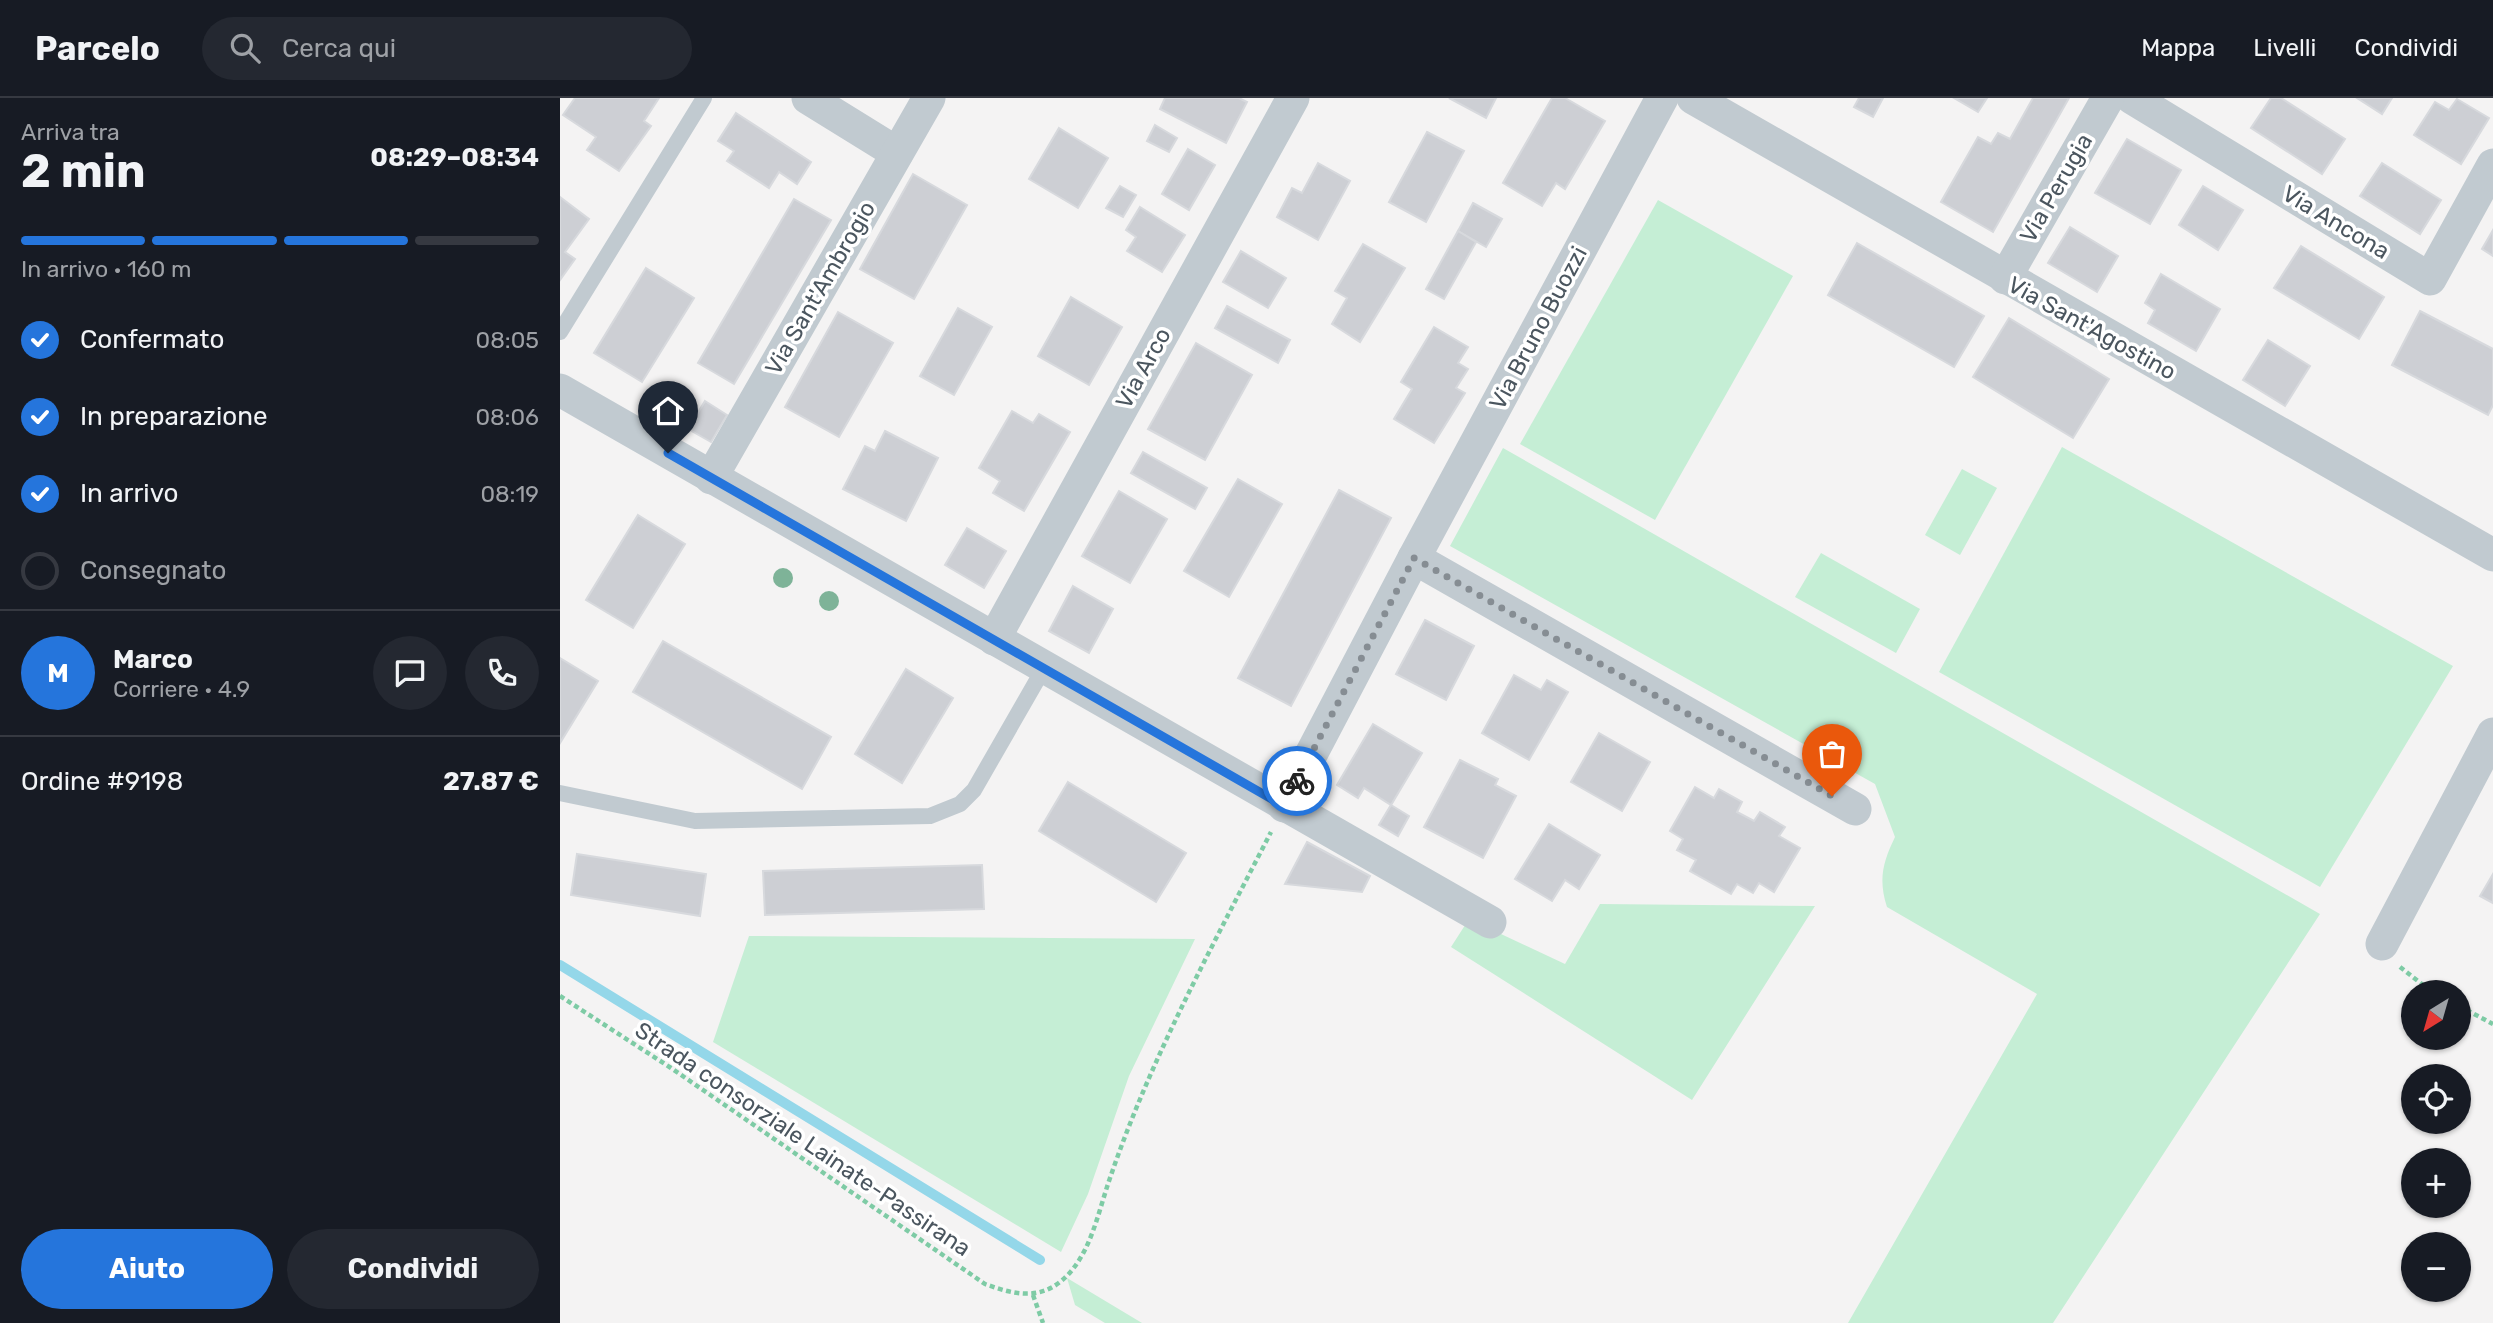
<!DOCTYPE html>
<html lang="it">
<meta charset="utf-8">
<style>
:root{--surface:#171b24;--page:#242831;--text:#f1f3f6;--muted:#9ea1a6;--line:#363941;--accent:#2575dc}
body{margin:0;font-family:Rubik,sans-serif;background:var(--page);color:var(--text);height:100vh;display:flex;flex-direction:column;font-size:26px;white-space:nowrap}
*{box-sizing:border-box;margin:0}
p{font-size:23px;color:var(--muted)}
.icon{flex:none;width:38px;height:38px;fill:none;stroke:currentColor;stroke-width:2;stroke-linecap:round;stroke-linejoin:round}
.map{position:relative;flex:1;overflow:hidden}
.details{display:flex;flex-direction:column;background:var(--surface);width:560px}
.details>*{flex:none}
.needle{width:46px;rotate:217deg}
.buttons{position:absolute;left:1841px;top:882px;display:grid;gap:14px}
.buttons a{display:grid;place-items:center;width:70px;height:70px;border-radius:50%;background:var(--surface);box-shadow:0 2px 5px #0004;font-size:35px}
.pin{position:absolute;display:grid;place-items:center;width:60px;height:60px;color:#fff;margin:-72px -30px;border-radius:50% 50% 50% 0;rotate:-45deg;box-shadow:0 0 7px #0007}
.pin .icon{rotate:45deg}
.courier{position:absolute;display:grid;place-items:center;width:70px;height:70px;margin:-35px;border:5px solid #2575dc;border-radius:50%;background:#fff;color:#222;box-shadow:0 2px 9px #0007}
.summary em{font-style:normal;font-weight:700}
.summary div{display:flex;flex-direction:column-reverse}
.summary{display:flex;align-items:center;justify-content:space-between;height:119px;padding:0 21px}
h1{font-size:46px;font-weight:700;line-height:52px}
.bar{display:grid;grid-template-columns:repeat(4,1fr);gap:10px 7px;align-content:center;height:84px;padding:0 21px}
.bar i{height:9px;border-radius:5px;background:var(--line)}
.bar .selected{background:var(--accent)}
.bar p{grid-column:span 4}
.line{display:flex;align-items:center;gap:18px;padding:0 21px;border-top:2px solid var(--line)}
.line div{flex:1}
.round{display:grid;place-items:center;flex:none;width:74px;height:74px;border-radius:37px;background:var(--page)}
ol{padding:0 21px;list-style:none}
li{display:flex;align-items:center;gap:21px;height:77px}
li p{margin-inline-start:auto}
li .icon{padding:7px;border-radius:50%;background:var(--accent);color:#fff;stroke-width:4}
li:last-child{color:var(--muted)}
li i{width:38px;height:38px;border:4px solid var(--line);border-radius:50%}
.button{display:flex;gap:14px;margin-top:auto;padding:14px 21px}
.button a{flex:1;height:80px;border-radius:42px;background:var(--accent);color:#fff;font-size:28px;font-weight:700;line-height:80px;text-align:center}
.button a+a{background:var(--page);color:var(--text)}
header{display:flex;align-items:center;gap:42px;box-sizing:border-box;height:98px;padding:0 35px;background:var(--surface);border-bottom:2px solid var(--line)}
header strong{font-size:33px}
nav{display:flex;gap:38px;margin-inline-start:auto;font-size:24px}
.search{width:490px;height:63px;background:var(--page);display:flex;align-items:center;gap:18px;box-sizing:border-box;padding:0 24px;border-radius:38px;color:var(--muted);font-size:26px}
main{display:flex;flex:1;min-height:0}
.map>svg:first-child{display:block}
.green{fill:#c5eed5}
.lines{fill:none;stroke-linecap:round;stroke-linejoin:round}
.stream{stroke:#94d7e9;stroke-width:10}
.building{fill:#cdcfd4;stroke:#d7d9dd;stroke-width:2}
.path{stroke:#7ecba5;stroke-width:4.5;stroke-dasharray:5 3.5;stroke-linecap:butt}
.lane{stroke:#c1cad0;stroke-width:16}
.street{stroke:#c1cad0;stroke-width:33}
.tree{fill:#7eb398}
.done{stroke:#868d93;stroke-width:7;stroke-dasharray:0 12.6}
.route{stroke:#2575dc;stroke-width:9}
.labels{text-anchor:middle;stroke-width:7;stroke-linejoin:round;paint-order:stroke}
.street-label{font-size:23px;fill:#4b565f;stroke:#fff}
</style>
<header>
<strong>Parcelo</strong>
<div class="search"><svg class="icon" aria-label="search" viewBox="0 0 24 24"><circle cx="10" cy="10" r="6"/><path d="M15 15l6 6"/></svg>Cerca qui</div>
<nav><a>Mappa</a><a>Livelli</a><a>Condividi</a></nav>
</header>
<main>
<section class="details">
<div class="summary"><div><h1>2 min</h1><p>Arriva tra</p></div><em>08:29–08:34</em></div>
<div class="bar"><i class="selected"></i><i class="selected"></i><i class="selected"></i><i></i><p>In arrivo · 160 m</p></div>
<ol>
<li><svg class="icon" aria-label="check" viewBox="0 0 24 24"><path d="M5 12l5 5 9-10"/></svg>Confermato<p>08:05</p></li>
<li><svg class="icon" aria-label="check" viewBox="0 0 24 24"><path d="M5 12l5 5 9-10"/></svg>In preparazione<p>08:06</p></li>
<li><svg class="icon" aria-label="check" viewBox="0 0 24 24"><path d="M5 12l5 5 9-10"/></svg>In arrivo<p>08:19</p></li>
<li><i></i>Consegnato</li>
</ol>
<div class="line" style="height:126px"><b class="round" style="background:var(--accent);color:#fff">M</b><div><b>Marco</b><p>Corriere · 4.9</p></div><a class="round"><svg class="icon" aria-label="chat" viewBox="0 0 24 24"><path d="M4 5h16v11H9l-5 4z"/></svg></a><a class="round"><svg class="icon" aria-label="phone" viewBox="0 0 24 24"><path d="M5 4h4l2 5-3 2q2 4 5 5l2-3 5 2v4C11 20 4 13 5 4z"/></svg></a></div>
<div class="line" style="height:91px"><div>Ordine #9198</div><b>27.87 €</b></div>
<div class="button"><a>Aiuto</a><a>Condividi</a></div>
</section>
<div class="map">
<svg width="1933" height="1225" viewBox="0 0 1933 1225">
<rect width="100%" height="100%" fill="#f4f3f3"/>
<g class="green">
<path d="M1098 102 1233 178 1095 422 960 346Z"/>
<path d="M1502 349 1893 568 1760 789 1379 574Z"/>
<path d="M943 350 1760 816 1493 1225H1288L1477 896 1327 809C1318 781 1323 764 1335 739L1315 686 890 448Z"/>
<path d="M1402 371 1437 390 1400 457 1365 437Z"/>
<path d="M1261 455 1360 511 1336 555 1235 499Z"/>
<path d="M1040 806 1255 808 1132 1002 891 849 909 821 1005 866Z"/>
<path d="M189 838 635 841 569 978 528 1096 501 1154 153 944Z"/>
<path d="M507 1180 582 1225H545L515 1207Z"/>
</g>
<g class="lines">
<path class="stream" d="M0 867 480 1162"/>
</g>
<g class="building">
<path d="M15 0H99L84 23 91 28 59 73 27 52 36 39 3 17Z"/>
<path d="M605 0H679L687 4 666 45 600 11Z"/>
<path d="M889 0H936L926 20Z"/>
<path d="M992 0H1005L1045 23 1005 91 996 85 982 108 943 85Z"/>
<path d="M1299 0H1323L1313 19 1294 9Z"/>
<path d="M1394 0H1427L1418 14Z"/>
<path d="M1473 0H1509L1433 134 1381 104 1418 39 1431 46 1438 35 1450 41Z"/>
<path d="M1711 0H1721L1785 41 1762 76 1691 30Z"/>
<path d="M1797 0H1832L1822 16Z"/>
<path d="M1897 1 1929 20 1901 66 1854 37 1875 4 1889 12Z"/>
<path d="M176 15 251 64 237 86 219 74 209 90 167 63 174 53 158 43Z"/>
<path d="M595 27 617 40 609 54 587 43Z"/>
<path d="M499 30 548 60 518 110 469 81Z"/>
<path d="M867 34 904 53 866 124 829 104Z"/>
<path d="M1567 41 1621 72 1590 126 1535 95Z"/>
<path d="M628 51 655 67 629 112 602 96Z"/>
<path d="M758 65 790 83 758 142 717 119 732 90 742 95Z"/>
<path d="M1822 65 1881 102 1860 136 1800 98Z"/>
<path d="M353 76 407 107 354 201 300 171Z"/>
<path d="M560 88 576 97 563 119 546 110Z"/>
<path d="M1643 88 1683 112 1658 152 1619 127Z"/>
<path d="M0 99 29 121 5 154 15 161 0 182Z"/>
<path d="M234 101 271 122 174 286 138 265Z"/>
<path d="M913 105 942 121 926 149 898 133Z"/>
<path d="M580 109 625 137 602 174 567 153 576 139 566 132Z"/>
<path d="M1510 129 1558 158 1537 194 1488 165Z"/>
<path d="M1933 132V158L1922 151Z"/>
<path d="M898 133 916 144 884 201 866 191Z"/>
<path d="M1297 145 1424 218 1394 269 1268 197Z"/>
<path d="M803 146 845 170 800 244 772 226 787 200 775 193Z"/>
<path d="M1741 148 1824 199 1799 241 1714 190Z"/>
<path d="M681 153 726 180 708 210 663 184Z"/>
<path d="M86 170 134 200 82 284 34 255Z"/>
<path d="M1601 176 1660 211 1636 253 1588 225 1595 212 1585 205Z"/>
<path d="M511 199 562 229 529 287 478 258Z"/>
<path d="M667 208 730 242 718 265 655 230Z"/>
<path d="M398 210 432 229 394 297 360 278Z"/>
<path d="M1860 213 1933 251V307L1928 317 1832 267Z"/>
<path d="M278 214 333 245 279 339 225 309Z"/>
<path d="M1449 220 1549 281 1513 340 1413 279Z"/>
<path d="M874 229 908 249 898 265 908 271 896 290 905 295 874 345 834 321 852 291 841 284Z"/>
<path d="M1708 242 1750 268 1725 308 1683 282Z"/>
<path d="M636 245 692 277 645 362 588 331Z"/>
<path d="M145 303 167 317 151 344 128 331Z"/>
<path d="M452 313 473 325 479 316 510 334 464 413 433 395 440 383 419 370Z"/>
<path d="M325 333 378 360 346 423 283 391 305 348 315 353Z"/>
<path d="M583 354 647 390 635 411 571 375Z"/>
<path d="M678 381 722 406 669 499 624 473Z"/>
<path d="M779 392 831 420 731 608 678 580Z"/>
<path d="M559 393 607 421 570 485 522 458Z"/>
<path d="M78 417 125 446 73 530 26 502Z"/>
<path d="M407 430 446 453 424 490 385 467Z"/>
<path d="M513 488 553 511 529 555 489 533Z"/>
<path d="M865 522 914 548 886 602 836 576Z"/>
<path d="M103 543 271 639 242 691 73 594Z"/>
<path d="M0 560 38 583 0 645Z"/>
<path d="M346 571 393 600 342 685 295 656Z"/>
<path d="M954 577 981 592 987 582 1008 594 969 662 922 635Z"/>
<path d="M813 626 862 655 831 707 804 690 798 700 777 687Z"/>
<path d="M1039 635 1090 664 1062 713 1011 684Z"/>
<path d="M900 662 938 681 935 687 956 698 923 760 864 729Z"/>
<path d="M508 684 626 755 596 804 479 733Z"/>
<path d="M1135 689 1154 700 1159 691 1182 704 1177 714 1194 723 1200 714 1225 729 1219 738 1240 750 1214 794 1199 785 1193 795 1177 786 1171 796 1130 773 1136 762 1117 752 1123 741 1110 733Z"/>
<path d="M831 707 849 718 838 738 819 727Z"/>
<path d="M989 726 1040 757 1019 791 1005 782 992 803 955 781Z"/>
<path d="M747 744 810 778 802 794 725 786Z"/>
<path d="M17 756 146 776 140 818 11 797Z"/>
<path d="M422 767 424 811 205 817 203 773Z"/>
<path d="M1933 776V805L1920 798Z"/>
</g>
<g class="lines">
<g class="path">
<path d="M1840 869 1872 894"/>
<path d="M0 898 111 970 425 1186C450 1195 476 1203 500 1184 529 1161 537 1119 548 1086 589 963 652 849 711 734"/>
<path d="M1899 908 1933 926"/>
<path d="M473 1197 483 1225"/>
</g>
<g class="lane">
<path d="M0 234 144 0"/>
<path d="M0 695 135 723 370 718 400 706 414 692 484 570"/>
</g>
<g class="street">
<path d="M248 0 337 55"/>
<path d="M1133 0 1933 457"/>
<path d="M1572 0 1870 181 1933 67"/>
<path d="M1445 180 1548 0"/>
<path d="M0 292 930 824"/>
<path d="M151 380 369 0"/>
<path d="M854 460 1295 711"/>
<path d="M434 541 733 0"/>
<path d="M724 708 854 460 1102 0"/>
<path d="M1822 846 1933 636"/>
</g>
</g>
<g class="tree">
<circle cx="223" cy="480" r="10"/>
<circle cx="269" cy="503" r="10"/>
</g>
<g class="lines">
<path class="done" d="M737 683 854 460 1272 698"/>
<path class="route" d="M108 355 724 708 737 683"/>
</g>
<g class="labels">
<g class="street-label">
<text transform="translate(1496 90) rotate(-60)" y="8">Via Perugia</text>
<text transform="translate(1776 124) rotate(31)" y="8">Via Ancona</text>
<text transform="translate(260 190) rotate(-60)" y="8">Via Sant'Ambrogio</text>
<text transform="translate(978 230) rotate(-62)" y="8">Via Bruno Buozzi</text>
<text transform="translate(1532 230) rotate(29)" y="8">Via Sant'Agostino</text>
<text transform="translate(583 270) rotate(-61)" y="8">Via Arco</text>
<text transform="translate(243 1041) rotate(34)" y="8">Strada consorziale Lainate-Passirana</text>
</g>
</g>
</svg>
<div class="buttons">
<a><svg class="needle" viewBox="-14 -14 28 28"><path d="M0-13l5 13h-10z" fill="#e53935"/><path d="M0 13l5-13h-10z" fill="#9ea1a6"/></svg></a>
<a><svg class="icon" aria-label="locate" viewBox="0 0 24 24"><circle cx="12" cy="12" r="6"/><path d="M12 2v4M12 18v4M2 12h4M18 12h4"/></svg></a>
<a>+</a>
<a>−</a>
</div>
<div class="pin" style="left:1272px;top:698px;background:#ea580c"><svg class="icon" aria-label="bag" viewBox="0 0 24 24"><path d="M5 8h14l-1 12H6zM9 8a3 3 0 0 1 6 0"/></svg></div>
<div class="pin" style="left:108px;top:355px;background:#1f2937"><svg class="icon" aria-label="home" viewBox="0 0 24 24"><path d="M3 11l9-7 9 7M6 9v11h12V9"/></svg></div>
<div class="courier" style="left:737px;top:683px"><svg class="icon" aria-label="bike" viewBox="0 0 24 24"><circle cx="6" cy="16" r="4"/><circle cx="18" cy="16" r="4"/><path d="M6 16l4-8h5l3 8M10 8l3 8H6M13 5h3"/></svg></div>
</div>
</main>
